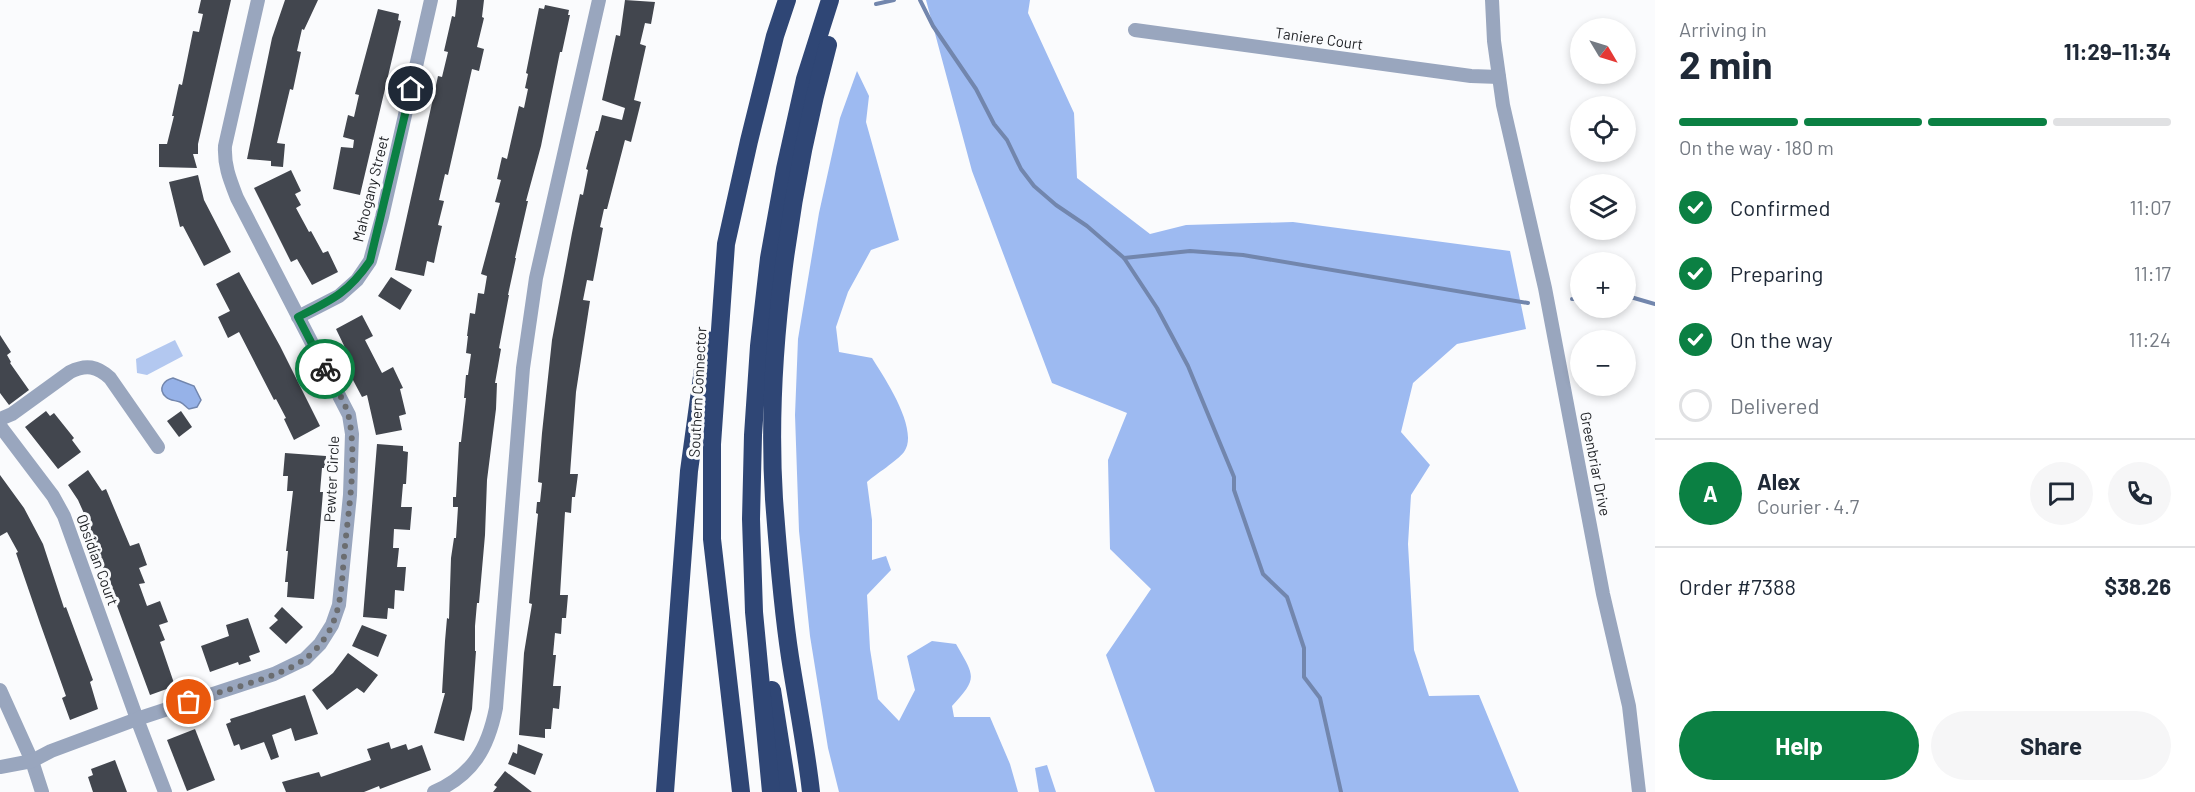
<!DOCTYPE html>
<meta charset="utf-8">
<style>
:root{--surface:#fff;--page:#f6f6f7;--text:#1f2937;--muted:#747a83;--line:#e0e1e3;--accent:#0b8043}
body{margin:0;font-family:Barlow,sans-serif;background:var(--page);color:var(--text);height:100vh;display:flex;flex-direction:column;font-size:22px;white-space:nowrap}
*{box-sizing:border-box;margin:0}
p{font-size:20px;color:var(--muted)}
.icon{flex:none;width:33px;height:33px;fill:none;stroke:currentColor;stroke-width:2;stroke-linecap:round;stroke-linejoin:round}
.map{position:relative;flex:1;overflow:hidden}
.drawer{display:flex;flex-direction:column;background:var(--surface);width:540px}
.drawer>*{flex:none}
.needle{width:39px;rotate:128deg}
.buttons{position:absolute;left:1570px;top:18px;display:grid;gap:12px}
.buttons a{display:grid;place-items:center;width:66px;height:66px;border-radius:50%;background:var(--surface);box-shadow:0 3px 9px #0003;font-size:30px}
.pin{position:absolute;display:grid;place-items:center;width:51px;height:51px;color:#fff;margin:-26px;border:3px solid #fff;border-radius:50%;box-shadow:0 2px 6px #0007}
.courier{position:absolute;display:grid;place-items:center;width:60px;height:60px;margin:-30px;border:4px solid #0b8043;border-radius:50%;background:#fff;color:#222;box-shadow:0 2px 8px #0007}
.head em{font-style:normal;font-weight:700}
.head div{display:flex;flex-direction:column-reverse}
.head{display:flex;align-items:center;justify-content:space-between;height:102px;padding:0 24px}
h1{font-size:39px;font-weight:700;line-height:45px}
.bar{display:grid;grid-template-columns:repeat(4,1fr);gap:9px 6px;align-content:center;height:72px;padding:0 24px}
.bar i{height:8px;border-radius:4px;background:var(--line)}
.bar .active{background:var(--accent)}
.bar p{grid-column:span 4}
.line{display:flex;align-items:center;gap:15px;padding:0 24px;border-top:2px solid var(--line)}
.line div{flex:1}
.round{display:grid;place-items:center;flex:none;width:63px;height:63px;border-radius:32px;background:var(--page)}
ol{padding:0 24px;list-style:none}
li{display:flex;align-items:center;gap:18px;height:66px}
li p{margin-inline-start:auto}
li .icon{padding:6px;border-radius:50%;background:var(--accent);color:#fff;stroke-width:4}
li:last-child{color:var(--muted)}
li i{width:33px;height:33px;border:3px solid var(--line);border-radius:50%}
.button{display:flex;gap:12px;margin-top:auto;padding:12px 24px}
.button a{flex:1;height:69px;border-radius:36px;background:var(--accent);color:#fff;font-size:24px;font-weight:700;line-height:69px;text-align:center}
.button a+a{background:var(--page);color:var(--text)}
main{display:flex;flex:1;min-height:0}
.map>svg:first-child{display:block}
.green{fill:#b3c8f0}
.forest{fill:#9dbaf1}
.water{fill:#96b2e8;stroke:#7286ad;stroke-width:1.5}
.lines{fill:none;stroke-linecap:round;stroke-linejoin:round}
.stream{stroke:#7286ad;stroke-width:4}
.building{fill:#42464e}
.minor{stroke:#99a6be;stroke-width:14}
.highway{stroke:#2f4675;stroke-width:18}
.done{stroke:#6b6d70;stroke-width:6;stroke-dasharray:0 10.8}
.route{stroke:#0b8043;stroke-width:8}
.labels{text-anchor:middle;stroke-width:6;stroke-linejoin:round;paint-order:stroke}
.street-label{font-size:15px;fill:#1e2024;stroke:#fafbfd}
</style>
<main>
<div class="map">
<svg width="1655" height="792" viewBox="0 0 1655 792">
<rect width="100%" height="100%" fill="#fafbfd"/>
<path class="green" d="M175 340 183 356 147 375 137 373 136 359Z"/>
<g class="forest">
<path d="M926 0H1030L1028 13 1074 113 1077 178 1150 234 1186 225 1293 222 1510 251 1526 329 1457 344 1413 383 1401 432 1430 465 1411 495 1408 544 1414 650 1429 696 1479 695 1519 792H1155L1106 655 1151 589 1110 549 1108 460 1127 413 1052 383 972 171Z"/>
<path d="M857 71 869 96 866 122 899 240 871 250 848 292 836 327 839 352 872 358C884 377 920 430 904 452 897 461 876 474 867 482L872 520V560L886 556 891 570 867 595 870 649 878 699 899 721 915 690 907 656 932 641 956 644C975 677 978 678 952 706L954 717H990L1010 764 1018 792H839L828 748 810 636 799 531 795 415 798 339 819 213 840 118Z"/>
<path d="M1047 765 1056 792H1039L1035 768Z"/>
</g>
<path class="water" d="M173 378 194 386 201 400 197 407 189 409C186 407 184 404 180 402 175 400 170 401 166 397 157 389 164 380 173 378Z"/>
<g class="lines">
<g class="stream">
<path d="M920 0 933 26 976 89 994 124 1007 140 1021 169 1034 186 1056 205 1087 226 1124 258 1157 308 1188 366 1234 477V490L1263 574 1287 597 1304 648V677L1320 698 1341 792"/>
<path d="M876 4 894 0"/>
<path d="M1124 258 1190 251 1243 255 1528 303"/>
<path d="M1626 298H1634L1655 304"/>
<path d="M1572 299H1581"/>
</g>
</g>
<g class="building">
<path d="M201 0H231L198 144V154H193L197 168 159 167V144H167L174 116H172L179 84 182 85 193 31 199 32 203 14 198 13Z"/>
<path d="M285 0H318L304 30 302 29 297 51 301 52 293 90 290 89 277 143 285 144 283 167 271 166V161L247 159 272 38Z"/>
<path d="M457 0H484L482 17 484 18 477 47 484 49 479 71 472 69 448 175 445 174 439 200 444 201 438 225 442 226 437 248 434 263 427 261 424 276 395 270 438 76 442 77 448 52 444 51 452 16 455 17Z"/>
<path d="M625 0 655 2 651 24 645 23 640 44 646 46 634 100 641 102 631 142 625 140 607 209H604L600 227 603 228 593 281 587 280 583 300 590 301 576 392 570 474H578L575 497H572L571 513 565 512 560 595H568L566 618H562L561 634 555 633 553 655H556L553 686H561L559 709 553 708 551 729H545V738L519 735 524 653 532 604 529 603 538 514 536 513 537 502H540L542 483 538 482 542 433 552 340 572 233 580 194 583 195 588 170 586 169 596 131H598L602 115 622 120 625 108 602 100 616 35 620 36Z"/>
<path d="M545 5 569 10 568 15H570L562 52H560L541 146 526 201H528L515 258H516L508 295H509L499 348 501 349 495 383H497L496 409 487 480 485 535 479 603H477L475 626V651H476L472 709 464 741 434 733 445 693H442L445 641 447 618 449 619 451 558 454 538H456L458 507H453V497H456L459 442H461L466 398H464L466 375H468L471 354 466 353 468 336H467L470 313 475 314 478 293 484 294 487 276 481 274 500 203 495 202 501 180 497 179 502 157 507 159 519 106 524 108 528 89 525 88 528 74 526 73 539 8 544 9Z"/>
<path d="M378 9 399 14 398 20 401 21 360 195 333 189 341 147 353 148 354 140 343 137 348 115 354 117 359 95 355 94Z"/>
<path d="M291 170 301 191 295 194 301 205 296 208 309 232 311 231 323 253 328 251 338 272 312 285 297 259 291 262 254 188Z"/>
<path d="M198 175 204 200 231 252 204 266 183 226 180 227 169 182Z"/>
<path d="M239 272 280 346 320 426 294 440 284 419 286 418 276 399 274 400 239 332 228 338 218 317 230 311 216 284Z"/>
<path d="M391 277 412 290 400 310 378 296Z"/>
<path d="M362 315 373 336 365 340 382 373 393 367 403 388 400 389 406 414 399 416 402 430 376 435 367 395 362 397 345 365 348 364 345 358 349 356 336 329Z"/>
<path d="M0 335 11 352 7 355 11 362 10 363 29 390 9 405 0 393Z"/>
<path d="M46 411 50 416 54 413 74 438 72 440 81 452 58 469 25 427Z"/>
<path d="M181 411 192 427 179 437 167 421Z"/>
<path d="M377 444 403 446V451L408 452 406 484H403L401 507H412L410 530 394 529 393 548H399L397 567H406L404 591 395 590 394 609 388 608 387 619 363 617Z"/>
<path d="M285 453 326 456 325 468H322L320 492H323L314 599 287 597 288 582H285L288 551H286L293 491H287L288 476H283Z"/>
<path d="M88 470 102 491 106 489 130 546 139 543 147 565 139 568 145 583 139 584 147 606 160 601 168 622 159 625 165 640 160 642 175 686 150 695 89 530 91 529 78 500 68 485Z"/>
<path d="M0 475 24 508 43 544 64 608 66 607 93 680 90 682 98 709 70 720 62 698 66 696 40 623 16 553 18 552 7 532 0 536Z"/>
<path d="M282 607 303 627 286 644 269 628 278 620 274 616Z"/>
<path d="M248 618 260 652 249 656 251 661 239 665 238 662 210 672 201 646 229 636 226 625Z"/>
<path d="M362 625 387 635 378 657 352 646Z"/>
<path d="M348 653 378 675 364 693 357 688 327 710 312 690 333 673Z"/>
<path d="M305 695 318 734 295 741 291 728 272 735 279 757 271 760 264 742 241 750 239 744 234 746 226 724 231 722 230 719Z"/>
<path d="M195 729 215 780 187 791 167 740Z"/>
<path d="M389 742 391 749 406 744 408 750 422 745 431 770 380 789 379 786 364 792H286L282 782 319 772 321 777 371 760 367 749Z"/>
<path d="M518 744 543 754 535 775 508 764 513 752 517 754Z"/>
<path d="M115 760 127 792H93L88 777 93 775 91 769Z"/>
<path d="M505 771 532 792H493L497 787 494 785Z"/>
</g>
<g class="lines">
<g class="minor">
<path d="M1492 0 1494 41 1503 105 1545 288 1603 594 1629 706 1639 792"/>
<path d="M1135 30 1471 76 1499 77"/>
<path d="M298 317 339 296 357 280 370 261 382 217 431 0"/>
<path d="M0 419 12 414 70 372C86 364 97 366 110 378L158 447"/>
<path d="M0 426 53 496 64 516 137 719 165 792"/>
<path d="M0 690 32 761 42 792"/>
<path d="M0 767 32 761 51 751 137 719 274 674 305 659 320 644 332 625 339 605 350 495 352 434 349 415 237 198C230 180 224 166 225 146L258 0"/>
<path d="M434 792C473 775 488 748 496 708L523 368 536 278 599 0"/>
</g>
<g class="highway">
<path d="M772 690 788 792"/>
<path d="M665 792 689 471 707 340"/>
<path d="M741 792 712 539V444L726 244 749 141 775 36 787 0"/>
<path d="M771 792 754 612 751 519 753 435 759 346 769 258 785 169 805 79 830 0"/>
<path d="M811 792C806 747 797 702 790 657 782 605 778 552 774 499 765 355 790 185 828 45"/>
</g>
</g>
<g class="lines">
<path class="done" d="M189 702C220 691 279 678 305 659 316 651 328 636 333 623 343 599 342 572 345 546 349 506 357 458 349 418 346 402 333 384 325 369"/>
<path class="route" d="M325 369 298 317C332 300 348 293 370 261L411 89"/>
</g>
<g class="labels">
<g class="street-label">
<text transform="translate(1319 39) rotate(8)" y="5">Taniere Court</text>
<text transform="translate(371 189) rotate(-76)" y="5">Mahogany Street</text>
<text transform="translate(698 392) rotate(-87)" y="5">Southern Connector</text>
<text transform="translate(1595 464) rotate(79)" y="5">Greenbriar Drive</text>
<text transform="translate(332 479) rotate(-87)" y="5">Pewter Circle</text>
<text transform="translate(97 560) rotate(70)" y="5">Obsidian Court</text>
</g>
</g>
</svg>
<div class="buttons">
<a><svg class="needle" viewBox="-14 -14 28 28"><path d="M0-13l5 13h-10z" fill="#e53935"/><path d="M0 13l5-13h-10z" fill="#747a83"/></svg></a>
<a><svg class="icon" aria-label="locate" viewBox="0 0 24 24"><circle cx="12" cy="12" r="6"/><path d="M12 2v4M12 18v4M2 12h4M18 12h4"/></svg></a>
<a><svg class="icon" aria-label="layers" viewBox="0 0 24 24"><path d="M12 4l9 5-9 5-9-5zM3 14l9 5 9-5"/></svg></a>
<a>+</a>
<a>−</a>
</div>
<div class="pin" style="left:189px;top:702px;background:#ea580c"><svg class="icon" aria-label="bag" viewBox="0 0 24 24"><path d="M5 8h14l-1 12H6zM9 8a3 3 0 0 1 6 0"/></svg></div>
<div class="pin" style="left:411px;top:89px;background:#1f2937"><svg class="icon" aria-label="home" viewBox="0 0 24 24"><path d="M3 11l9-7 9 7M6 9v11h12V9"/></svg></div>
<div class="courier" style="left:325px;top:369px"><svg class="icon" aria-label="bike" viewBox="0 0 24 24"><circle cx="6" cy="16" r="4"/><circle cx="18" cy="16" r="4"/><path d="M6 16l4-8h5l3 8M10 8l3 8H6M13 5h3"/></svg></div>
</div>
<section class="drawer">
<div class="head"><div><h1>2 min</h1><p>Arriving in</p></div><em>11:29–11:34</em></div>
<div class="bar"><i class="active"></i><i class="active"></i><i class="active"></i><i></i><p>On the way · 180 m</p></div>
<ol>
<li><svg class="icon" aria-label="check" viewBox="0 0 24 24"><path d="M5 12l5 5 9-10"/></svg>Confirmed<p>11:07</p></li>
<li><svg class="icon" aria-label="check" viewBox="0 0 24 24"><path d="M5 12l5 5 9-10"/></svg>Preparing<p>11:17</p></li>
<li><svg class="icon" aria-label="check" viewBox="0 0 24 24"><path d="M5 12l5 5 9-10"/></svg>On the way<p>11:24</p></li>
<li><i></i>Delivered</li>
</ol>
<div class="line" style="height:108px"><b class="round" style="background:var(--accent);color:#fff">A</b><div><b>Alex</b><p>Courier · 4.7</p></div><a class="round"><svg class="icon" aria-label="chat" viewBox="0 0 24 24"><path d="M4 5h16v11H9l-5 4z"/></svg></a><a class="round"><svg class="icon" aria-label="phone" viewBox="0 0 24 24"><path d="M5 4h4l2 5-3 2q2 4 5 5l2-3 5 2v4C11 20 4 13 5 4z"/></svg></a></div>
<div class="line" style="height:78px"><div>Order #7388</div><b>$38.26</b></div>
<div class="button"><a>Help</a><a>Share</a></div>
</section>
</main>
